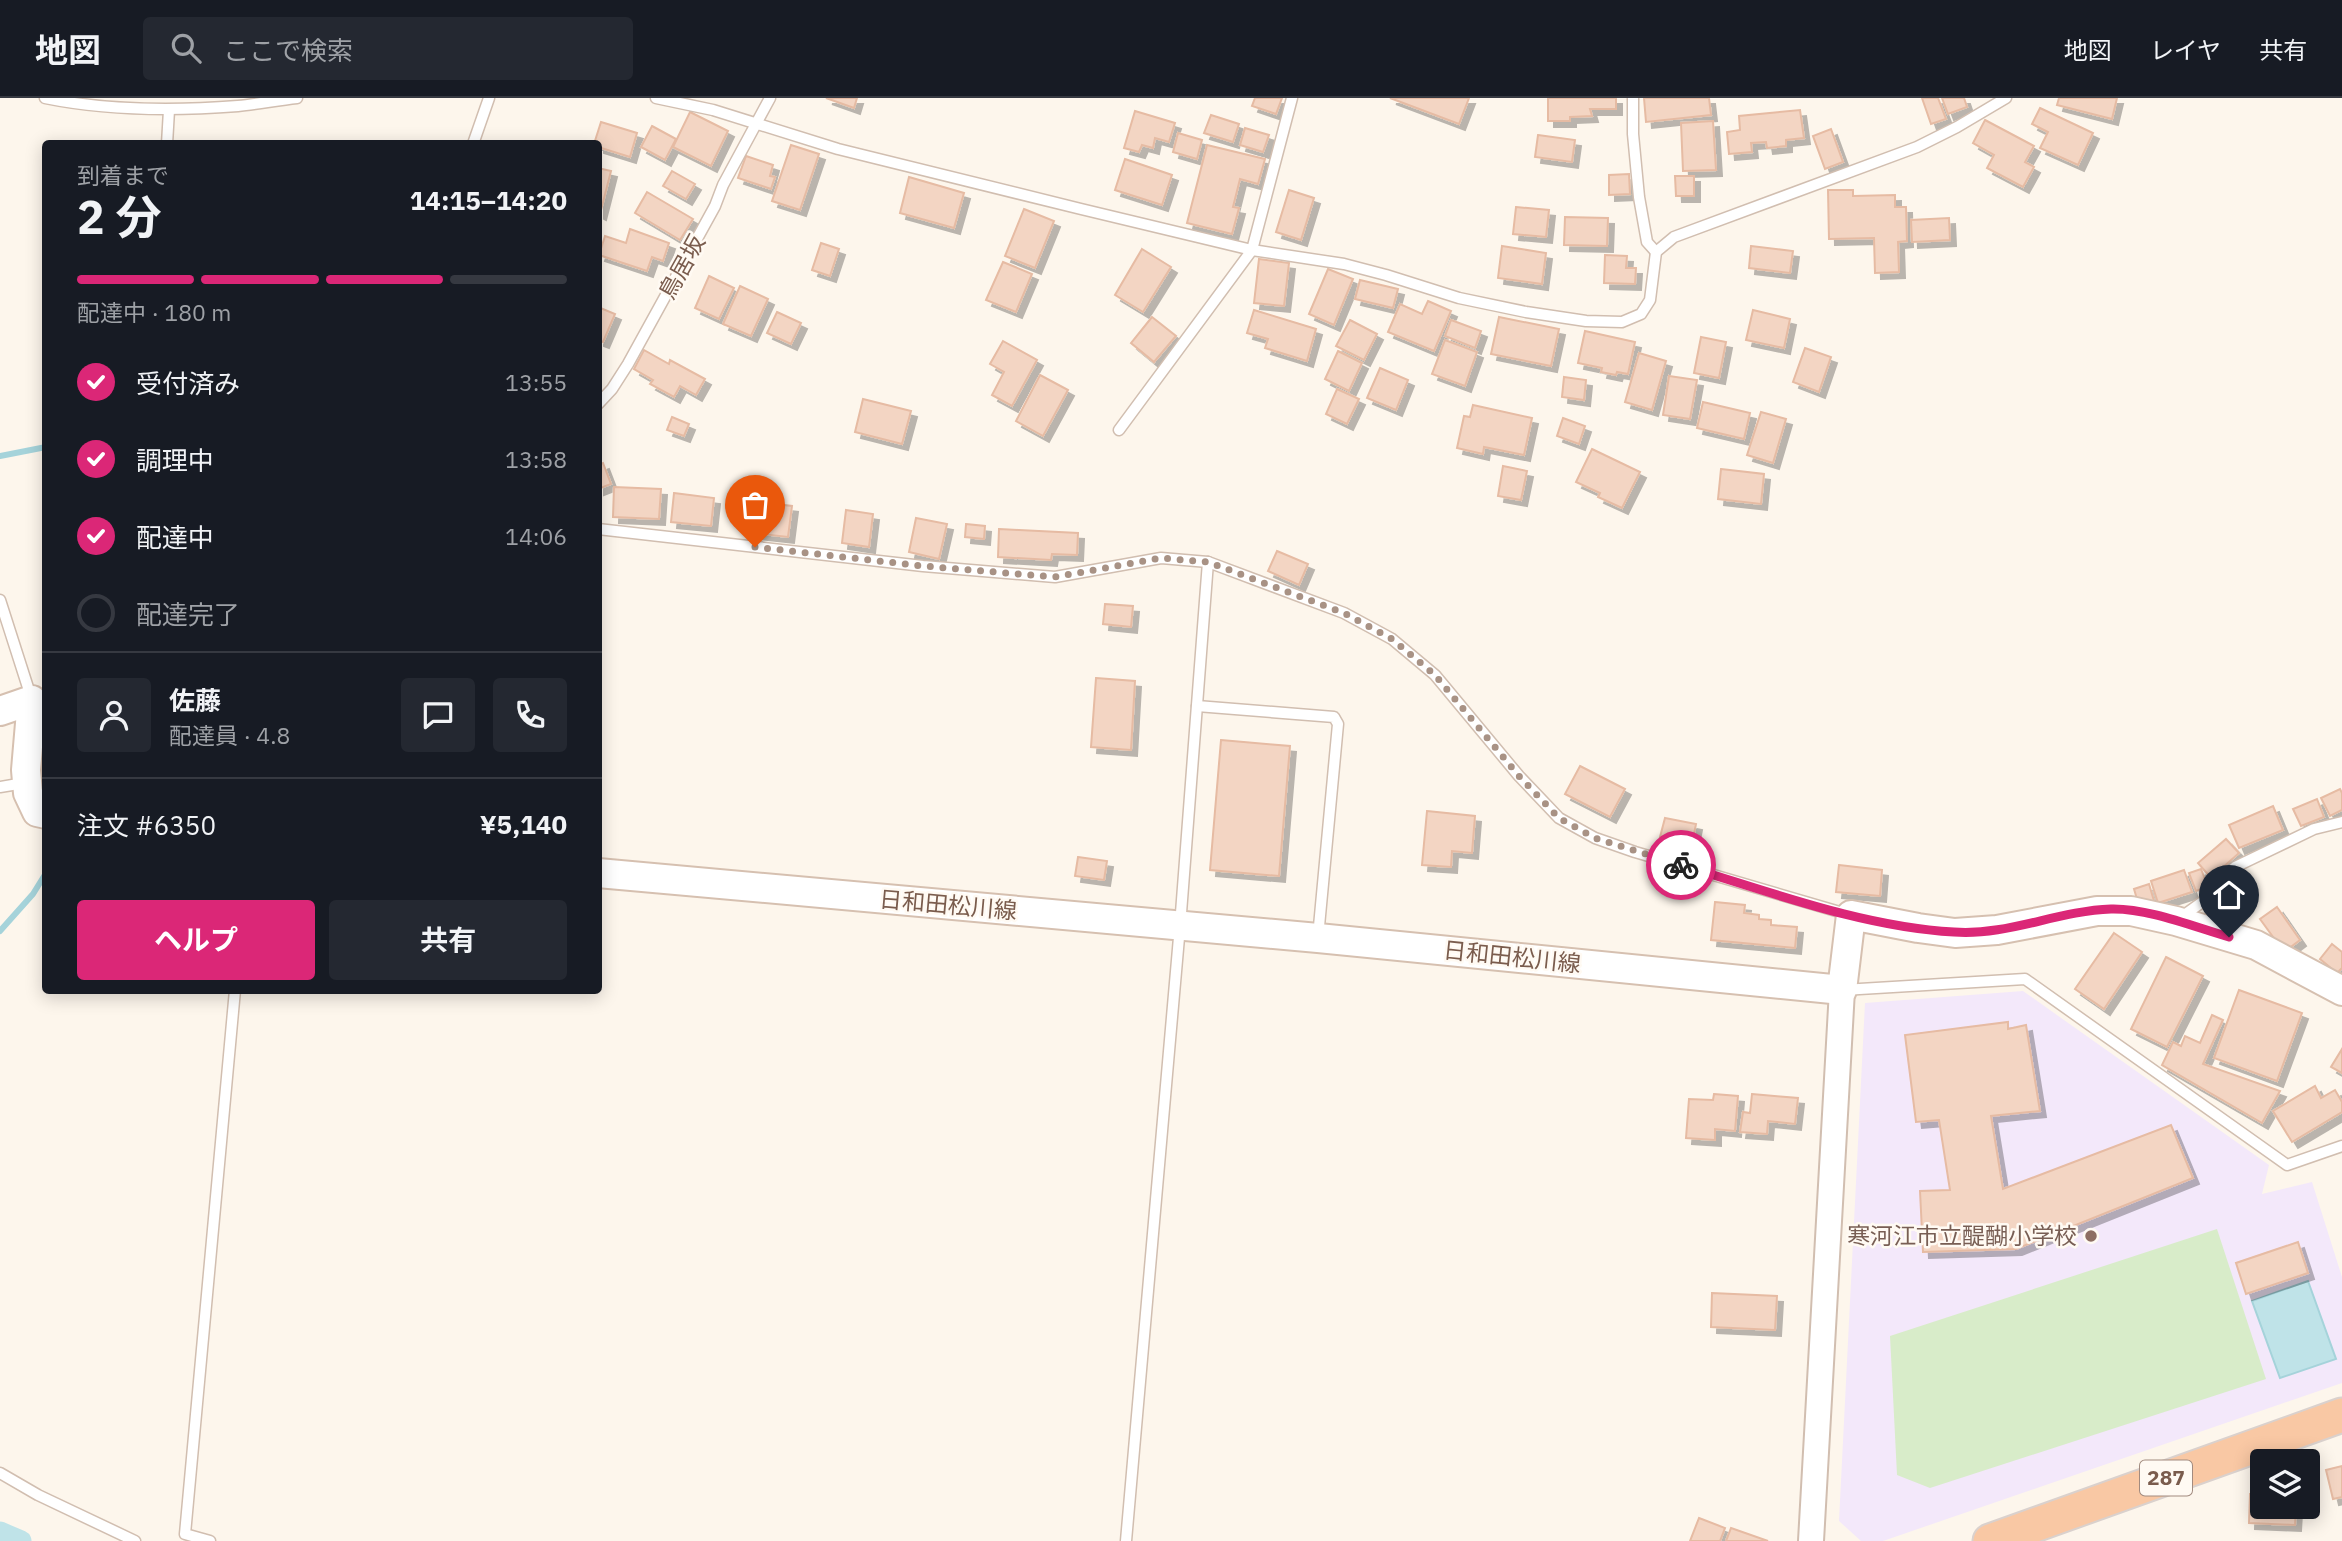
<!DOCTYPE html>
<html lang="ja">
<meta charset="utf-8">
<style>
:root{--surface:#171b24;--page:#242831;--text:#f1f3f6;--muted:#9ea1a6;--line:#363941;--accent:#db2777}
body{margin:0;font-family:"IBM Plex Sans","Noto Sans JP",sans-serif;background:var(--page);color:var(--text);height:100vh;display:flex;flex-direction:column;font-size:26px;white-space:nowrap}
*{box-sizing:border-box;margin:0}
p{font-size:23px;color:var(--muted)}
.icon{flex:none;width:38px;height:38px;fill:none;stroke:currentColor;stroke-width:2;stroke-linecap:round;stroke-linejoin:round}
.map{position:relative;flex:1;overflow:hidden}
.panel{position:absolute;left:42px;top:42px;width:560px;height:854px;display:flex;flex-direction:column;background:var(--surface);border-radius:7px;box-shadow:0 4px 18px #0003}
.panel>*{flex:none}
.fabs{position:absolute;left:2250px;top:1351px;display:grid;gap:14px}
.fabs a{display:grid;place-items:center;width:70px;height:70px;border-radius:7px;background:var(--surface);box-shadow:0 4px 18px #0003;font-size:35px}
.pin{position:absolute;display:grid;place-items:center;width:60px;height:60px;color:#fff;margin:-72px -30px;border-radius:50% 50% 50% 0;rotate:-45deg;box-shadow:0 0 7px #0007}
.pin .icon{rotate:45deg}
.courier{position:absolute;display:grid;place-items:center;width:70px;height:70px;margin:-35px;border:5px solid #db2777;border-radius:50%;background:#fff;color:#222;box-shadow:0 2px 9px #0007}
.headline em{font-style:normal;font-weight:700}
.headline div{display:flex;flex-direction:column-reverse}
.headline{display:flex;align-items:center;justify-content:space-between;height:119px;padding:0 35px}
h1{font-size:46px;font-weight:700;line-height:52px}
.bar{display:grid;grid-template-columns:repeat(4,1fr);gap:10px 7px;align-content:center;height:84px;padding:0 35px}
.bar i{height:9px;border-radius:5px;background:var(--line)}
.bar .current{background:var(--accent)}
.bar p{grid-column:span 4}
.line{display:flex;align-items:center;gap:18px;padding:0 35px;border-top:2px solid var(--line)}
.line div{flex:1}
.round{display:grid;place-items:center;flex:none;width:74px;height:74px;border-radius:7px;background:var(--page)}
ol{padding:0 35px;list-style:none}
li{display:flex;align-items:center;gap:21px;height:77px}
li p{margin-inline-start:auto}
li .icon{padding:7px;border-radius:50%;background:var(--accent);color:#fff;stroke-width:4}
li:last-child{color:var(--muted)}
li i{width:38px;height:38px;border:4px solid var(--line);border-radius:50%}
.action{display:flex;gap:14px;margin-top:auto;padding:14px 35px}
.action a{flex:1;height:80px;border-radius:7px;background:var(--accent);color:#fff;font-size:28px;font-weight:700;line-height:80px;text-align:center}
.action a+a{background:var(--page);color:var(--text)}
header{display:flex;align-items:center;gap:42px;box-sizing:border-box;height:98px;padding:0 35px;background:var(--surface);border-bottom:2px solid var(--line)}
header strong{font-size:33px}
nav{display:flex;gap:38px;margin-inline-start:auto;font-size:24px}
.search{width:490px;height:63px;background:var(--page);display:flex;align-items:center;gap:18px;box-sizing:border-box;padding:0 24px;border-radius:7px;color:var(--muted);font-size:26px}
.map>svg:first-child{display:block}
.education{fill:#f3e8fa}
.green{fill:#d8ecc9}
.water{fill:#bfe3e8;stroke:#a5d3da;stroke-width:2}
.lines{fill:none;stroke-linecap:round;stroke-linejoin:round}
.stream{stroke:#a5d3da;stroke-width:6}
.canal{stroke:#bfe3e8;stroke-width:21}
.building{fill:#f3d5c3;stroke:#e6bba3;stroke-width:2;filter:url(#shadow)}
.service-casing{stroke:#d1beb0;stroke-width:13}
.tertiary-casing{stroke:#d1beb0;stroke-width:28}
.secondary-casing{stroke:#d6c0b0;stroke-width:32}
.trunk-casing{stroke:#dad1cd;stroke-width:37}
.service{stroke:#fff;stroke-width:10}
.tertiary{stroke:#fff;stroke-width:24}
.secondary{stroke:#fff;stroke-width:28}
.trunk{stroke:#f9c8a4;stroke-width:33}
.done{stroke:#a89285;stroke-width:7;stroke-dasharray:0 12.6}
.route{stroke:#db2777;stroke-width:9}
.education-dot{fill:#8d6e63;stroke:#fffaf3;stroke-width:2.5}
.labels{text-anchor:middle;stroke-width:5;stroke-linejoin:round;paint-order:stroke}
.shield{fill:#fffaf3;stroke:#a28b7f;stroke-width:2}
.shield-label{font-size:21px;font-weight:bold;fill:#7a5c4d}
.street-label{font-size:23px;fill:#7a5c4d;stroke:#fffaf3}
.education-label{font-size:23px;fill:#785e54;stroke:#fffaf3;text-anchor:end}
</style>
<header>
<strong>地図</strong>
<div class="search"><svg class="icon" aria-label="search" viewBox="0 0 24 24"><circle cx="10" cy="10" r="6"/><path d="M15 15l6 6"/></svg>ここで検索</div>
<nav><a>地図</a><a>レイヤ</a><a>共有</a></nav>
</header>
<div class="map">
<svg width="2342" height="1443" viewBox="0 0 2342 1443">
<defs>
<filter id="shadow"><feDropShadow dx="6" dy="6" stdDeviation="0" flood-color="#0004"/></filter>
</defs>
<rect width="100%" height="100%" fill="#fdf6ec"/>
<path class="education" d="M2023 893 2269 1067 2262 1096 2312 1084 2342 1179V1285L1883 1443H1861L1839 1423 1865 905Z"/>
<path class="green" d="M2217 1131 2266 1281 1930 1390 1897 1377 1890 1238Z"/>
<path class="water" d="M2308 1183 2336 1261 2280 1280 2252 1203Z"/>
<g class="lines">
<g class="stream">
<path d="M0 358 46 349"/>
<path d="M0 833 33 796 46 775"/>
</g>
<path class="canal" d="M0 1434 21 1443"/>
</g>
<g class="building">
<path d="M826 0H857L854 10Z"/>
<path d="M1255 0H1282L1276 16 1252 8Z"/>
<path d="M1390 0H1469L1459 26Z"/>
<path d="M1548 0H1616V11H1590L1592 18 1570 19V23H1548Z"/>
<path d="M1644 0H1709L1711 17 1646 24Z"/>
<path d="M1922 0H1938L1946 21 1931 26Z"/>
<path d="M1942 0H1964L1967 9 1948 16Z"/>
<path d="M2059 0H2117L2112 21 2057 7Z"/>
<path d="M2040 10 2093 35 2078 67 2040 50 2048 34 2032 26Z"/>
<path d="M1800 12 1804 40 1786 42V48L1767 50 1766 44 1751 45 1752 54 1729 56 1727 34 1740 32 1739 18Z"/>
<path d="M1135 13 1175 25 1169 44 1155 40 1153 50 1142 47 1139 54 1124 50Z"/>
<path d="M690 14 728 33 711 68 673 49Z"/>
<path d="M1211 17 1239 26 1233 44 1204 35Z"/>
<path d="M1985 22 2034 48 2025 64 2034 69 2023 89 1987 70 1994 57 1973 45Z"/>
<path d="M1713 23 1716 72 1683 73 1681 25Z"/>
<path d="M601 24 637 35 630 59 598 49V46H594Z"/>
<path d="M652 28 676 41 665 62 641 49Z"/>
<path d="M1245 30 1269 37 1263 54 1240 47Z"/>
<path d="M1831 31 1843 64 1825 71 1813 38Z"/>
<path d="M1178 35 1202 42 1197 61 1173 54Z"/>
<path d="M1538 37 1575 42 1572 64 1535 59Z"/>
<path d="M791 47 819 56 800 112 772 103Z"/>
<path d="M1207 47 1265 61 1258 86 1240 81 1233 109 1239 110 1232 136 1187 125Z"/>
<path d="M746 58 773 67 770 78 775 79 771 91 738 80Z"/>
<path d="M1125 61 1172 77 1162 107 1115 92Z"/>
<path d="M598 70 611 73 600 116 598 115Z"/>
<path d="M672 73 695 86 686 101 663 88Z"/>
<path d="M1629 76 1630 96 1609 97V77Z"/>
<path d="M1675 78H1694V98H1676Z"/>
<path d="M909 79 964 95 954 130 900 115Z"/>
<path d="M1289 92 1314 100 1301 142 1276 134Z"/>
<path d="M1828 92H1853V98L1895 97V109H1906L1907 143 1898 144 1899 174 1875 175 1874 140 1829 141Z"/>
<path d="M647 94 693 121 680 142 635 115Z"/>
<path d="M1516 109 1549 112 1546 139 1513 136Z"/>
<path d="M1024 111 1054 123 1035 170 1005 158Z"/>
<path d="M1565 119 1608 120 1607 148 1564 147Z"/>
<path d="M1949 120 1950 142 1912 144 1911 122Z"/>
<path d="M630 131 669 145 663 163 652 159 647 173 599 157 605 138 626 145Z"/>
<path d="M821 145 839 151 830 178 812 172Z"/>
<path d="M1502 148 1546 155 1542 186 1498 180Z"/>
<path d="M1751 148 1793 153 1790 175 1749 170Z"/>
<path d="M1142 151 1171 169 1143 214 1115 197Z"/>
<path d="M1605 157 1627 158 1626 170H1636L1635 186 1604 185Z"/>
<path d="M1259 161 1289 165 1284 208 1254 205Z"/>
<path d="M1003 164 1032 176 1016 214 986 202Z"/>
<path d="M1328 171 1353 181 1334 227 1309 216Z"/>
<path d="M709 178 734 190 719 221 695 210Z"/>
<path d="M1360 182 1398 191 1393 210 1355 201Z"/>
<path d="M740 188 768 201 751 238 723 226Z"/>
<path d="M1428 203 1451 213 1434 253 1388 234 1400 206 1422 216Z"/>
<path d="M598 209 615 216 603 244 598 242Z"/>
<path d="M1254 212 1316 231 1307 263 1265 250 1268 241 1247 235Z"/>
<path d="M1753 212 1790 221 1784 250 1746 242Z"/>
<path d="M777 214 801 225 791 246 767 235Z"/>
<path d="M1152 219 1176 238 1154 264 1131 245Z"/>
<path d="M1499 219 1559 231 1551 268 1491 256Z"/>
<path d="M1350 222 1377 236 1364 262 1336 248Z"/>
<path d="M1451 222 1481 233 1475 250 1445 238Z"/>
<path d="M1585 233 1635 244 1628 276 1617 274 1616 277 1601 274 1602 270 1578 265Z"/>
<path d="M1701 239 1726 244 1719 280 1694 275Z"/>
<path d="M1445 242 1477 254 1465 288 1432 276Z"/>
<path d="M1003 243 1037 262 1012 308 992 297 1004 274 990 266Z"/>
<path d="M1805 250 1831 259 1819 294 1793 284Z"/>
<path d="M644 252 669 266 670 262 705 281 696 297 680 288 674 299 650 286 653 282 634 271Z"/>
<path d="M1338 253 1362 265 1349 293 1325 281Z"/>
<path d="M1639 255 1666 263 1652 312 1625 304Z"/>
<path d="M1380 270 1408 282 1396 312 1367 300Z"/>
<path d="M1040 277 1068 292 1043 338 1016 323Z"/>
<path d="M1669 278 1697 282 1690 321 1663 317Z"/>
<path d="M1564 279 1586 282 1584 302 1562 299Z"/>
<path d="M1337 291 1359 301 1347 326 1326 316Z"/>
<path d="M863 301 911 313 902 346 855 334Z"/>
<path d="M1703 304 1750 315 1744 341 1697 330Z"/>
<path d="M1473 307 1532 320 1524 357 1484 349 1483 356 1457 350 1464 318 1470 319Z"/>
<path d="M1761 314 1786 321 1773 365 1747 357Z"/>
<path d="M672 319 689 326 684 338 667 332Z"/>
<path d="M1563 320 1585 328 1579 346 1557 338Z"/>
<path d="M1592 351 1640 374 1622 410 1598 399 1600 395 1576 384Z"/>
<path d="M603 365 611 386 598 391V367Z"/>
<path d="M1503 368 1527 373 1521 402 1498 398Z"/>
<path d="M1721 371 1764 376 1761 406 1718 401Z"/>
<path d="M614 389 661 391 659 421 613 419Z"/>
<path d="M674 395 714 400 711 428 671 424Z"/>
<path d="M749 403 792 408 788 439 745 434Z"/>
<path d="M846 412 873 416 869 449 842 445Z"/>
<path d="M916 420 947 426 939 461 909 454Z"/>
<path d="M966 426 985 428 984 441 965 439Z"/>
<path d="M999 431 1078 435 1077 457 1052 456 1051 462 998 459Z"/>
<path d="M1277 453 1308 466 1299 487 1268 473Z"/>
<path d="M1105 506 1133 508 1131 529 1103 526Z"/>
<path d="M1096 580 1135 583 1131 652 1091 649Z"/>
<path d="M1221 642 1290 648 1279 778 1210 772Z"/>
<path d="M1580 668 1625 691 1610 719 1565 696Z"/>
<path d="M2340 691 2342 695V712L2330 718 2321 700Z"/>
<path d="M2317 701 2324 719 2301 728 2293 711Z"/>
<path d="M2273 708 2283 732 2239 750 2229 727Z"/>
<path d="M1427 713 1475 718 1472 755 1452 753 1451 769 1422 767Z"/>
<path d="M1665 720 1696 726 1692 746 1660 739Z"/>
<path d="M2226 741 2239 755 2211 780 2198 765Z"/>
<path d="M1078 759 1107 763 1104 782 1075 778Z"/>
<path d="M1839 767 1882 772 1880 798 1836 794Z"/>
<path d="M2201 771 2208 789 2196 793 2189 775Z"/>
<path d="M2184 772 2192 794 2158 805 2151 783Z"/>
<path d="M2149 786 2154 803 2139 808 2134 791Z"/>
<path d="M1715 804 1745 807 1744 815 1759 817V821L1771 822V827L1797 829 1795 850 1711 842Z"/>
<path d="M2277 809 2300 842 2284 854 2260 821Z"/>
<path d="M2114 835 2142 854 2104 911 2075 891Z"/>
<path d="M2332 846 2342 854V870L2337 875 2320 861Z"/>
<path d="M2166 859 2203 878 2167 949 2131 931Z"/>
<path d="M2239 892 2302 915 2277 983 2214 960Z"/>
<path d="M2212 917 2223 922 2203 966 2280 993 2262 1025 2162 967 2173 944 2181 948 2185 938 2200 945Z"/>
<path d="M2008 924V931L2026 927 2040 1013 1991 1018 2003 1091 2171 1027 2193 1080 2016 1151 1923 1154 1920 1093 1950 1092 1939 1022 1916 1024 1905 937Z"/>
<path d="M2342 951V975L2331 969Z"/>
<path d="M2315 988 2321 1000 2335 992 2342 1004V1014L2292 1044 2273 1013Z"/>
<path d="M1714 996 1738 998 1735 1033 1715 1031V1042L1686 1040 1689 1001 1713 1002Z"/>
<path d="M1752 996 1798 1000 1795 1026 1768 1023 1767 1036 1740 1034 1743 1014 1750 1015Z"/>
<path d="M2298 1144 2308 1175 2246 1196 2236 1165Z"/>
<path d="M1712 1195 1777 1198 1775 1232 1711 1229Z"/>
<path d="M2342 1368V1399L2333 1401 2326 1372Z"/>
<path d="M2250 1396 2263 1397V1409H2296L2295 1427 2249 1425Z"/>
<path d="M1699 1420 1725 1430 1720 1443H1690Z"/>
<path d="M1731 1430 1768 1443H1726Z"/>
</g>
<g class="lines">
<defs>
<g id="service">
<path d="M45 0C109 13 174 13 238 8 258 6 278 2 297 0"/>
<path d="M656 0 713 12 838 51 1081 111 1252 152 1344 166 1386 177 1459 200 1526 214 1586 223 1622 224 1641 216 1650 202 1656 154 1674 139 1917 49 1957 29 2006 0"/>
<path d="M1633 0V36L1639 99 1647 144 1656 154"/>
<path d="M167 46 169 12"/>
<path d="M473 46 489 0"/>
<path d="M598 306 612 291 628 266 715 108 723 87 770 0"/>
<path d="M1119 332 1252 152 1292 0"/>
<path d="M598 431 923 468 1055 479 1161 460 1208 464 1344 515 1392 541 1435 577 1519 678 1559 720 1595 740 1635 754 1850 817"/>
<path d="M0 502 32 602 46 598"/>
<path d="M1197 608 1334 619 1338 626 1318 839"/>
<path d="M0 689 24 685"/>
<path d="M2180 820 2212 797 2224 778 2235 769 2314 731 2342 724"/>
<path d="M1843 892 2025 881 2287 1067 2342 1048"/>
<path d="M0 1375 38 1397 135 1443"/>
<path d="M210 1443 185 1436 235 892"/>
<path d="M1126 1443 1180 828 1208 464"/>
</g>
<path id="tertiary" d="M1811 1443 1842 892"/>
<g id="secondary">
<path d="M0 613 32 602 26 672 28 695 37 714 46 716"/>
<path d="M598 775 1318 840 1842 892 1851 817 1918 830 1955 835 1997 832 2097 813H2131L2176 823 2256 847 2342 893"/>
</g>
<path id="trunk" d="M1990 1443 2342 1317"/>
</defs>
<use href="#service" class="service-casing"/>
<use href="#tertiary" class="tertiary-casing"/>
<use href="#secondary" class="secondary-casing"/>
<use href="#trunk" class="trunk-casing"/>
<use href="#service" class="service"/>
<use href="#tertiary" class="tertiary"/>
<use href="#secondary" class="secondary"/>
<use href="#trunk" class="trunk"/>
</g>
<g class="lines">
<path class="done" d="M755 449 923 468 1055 479 1161 460 1208 464 1344 515 1392 541 1435 577 1519 678 1559 720 1595 740 1681 767"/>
<path class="route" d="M1681 767C1768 793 1862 829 1954 834 2007 838 2057 813 2111 811 2148 810 2194 829 2229 839"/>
</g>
<circle class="education-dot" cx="2091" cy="1138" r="7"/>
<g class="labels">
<rect class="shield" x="2140" y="1362.5" width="52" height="35" rx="5"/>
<g class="shield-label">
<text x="2166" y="1387">287</text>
</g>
<g class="street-label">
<text transform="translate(682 169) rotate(-61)" y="8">鳥居坂</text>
<text transform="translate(948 807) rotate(5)" y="8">日和田松川線</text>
<text transform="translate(1512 859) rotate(6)" y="8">日和田松川線</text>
</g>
<g class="education-label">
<text x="2077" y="1146">寒河江市立醍醐小学校</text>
</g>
</g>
</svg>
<div class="fabs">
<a><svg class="icon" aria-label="layers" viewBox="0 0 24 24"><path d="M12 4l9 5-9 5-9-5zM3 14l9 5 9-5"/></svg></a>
</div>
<div class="pin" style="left:755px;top:449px;background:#ea580c"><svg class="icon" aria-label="bag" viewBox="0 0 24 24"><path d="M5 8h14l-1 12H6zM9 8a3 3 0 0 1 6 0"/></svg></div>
<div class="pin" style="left:2229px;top:839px;background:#1f2937"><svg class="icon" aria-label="home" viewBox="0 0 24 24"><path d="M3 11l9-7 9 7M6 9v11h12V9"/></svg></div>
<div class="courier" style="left:1681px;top:767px"><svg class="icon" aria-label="bike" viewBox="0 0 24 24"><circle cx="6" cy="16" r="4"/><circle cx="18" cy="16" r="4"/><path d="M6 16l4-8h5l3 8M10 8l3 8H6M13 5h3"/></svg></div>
<section class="panel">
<div class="headline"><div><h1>2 分</h1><p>到着まで</p></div><em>14:15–14:20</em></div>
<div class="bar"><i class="current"></i><i class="current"></i><i class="current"></i><i></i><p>配達中 · 180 m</p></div>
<ol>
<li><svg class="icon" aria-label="check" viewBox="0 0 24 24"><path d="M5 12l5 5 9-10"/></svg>受付済み<p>13:55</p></li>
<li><svg class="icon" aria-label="check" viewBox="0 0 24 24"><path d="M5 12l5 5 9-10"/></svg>調理中<p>13:58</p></li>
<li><svg class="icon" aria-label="check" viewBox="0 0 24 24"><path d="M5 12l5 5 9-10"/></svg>配達中<p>14:06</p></li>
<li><i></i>配達完了</li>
</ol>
<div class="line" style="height:126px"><a class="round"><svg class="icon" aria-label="person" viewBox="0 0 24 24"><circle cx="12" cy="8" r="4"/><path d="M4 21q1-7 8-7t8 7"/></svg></a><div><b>佐藤</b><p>配達員 · 4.8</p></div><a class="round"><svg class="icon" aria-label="chat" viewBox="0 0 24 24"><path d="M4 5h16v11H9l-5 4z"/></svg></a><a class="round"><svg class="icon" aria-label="phone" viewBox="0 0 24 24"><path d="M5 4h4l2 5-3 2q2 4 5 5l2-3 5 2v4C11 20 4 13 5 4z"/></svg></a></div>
<div class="line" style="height:91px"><div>注文 #6350</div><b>¥5,140</b></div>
<div class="action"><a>ヘルプ</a><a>共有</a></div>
</section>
</div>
